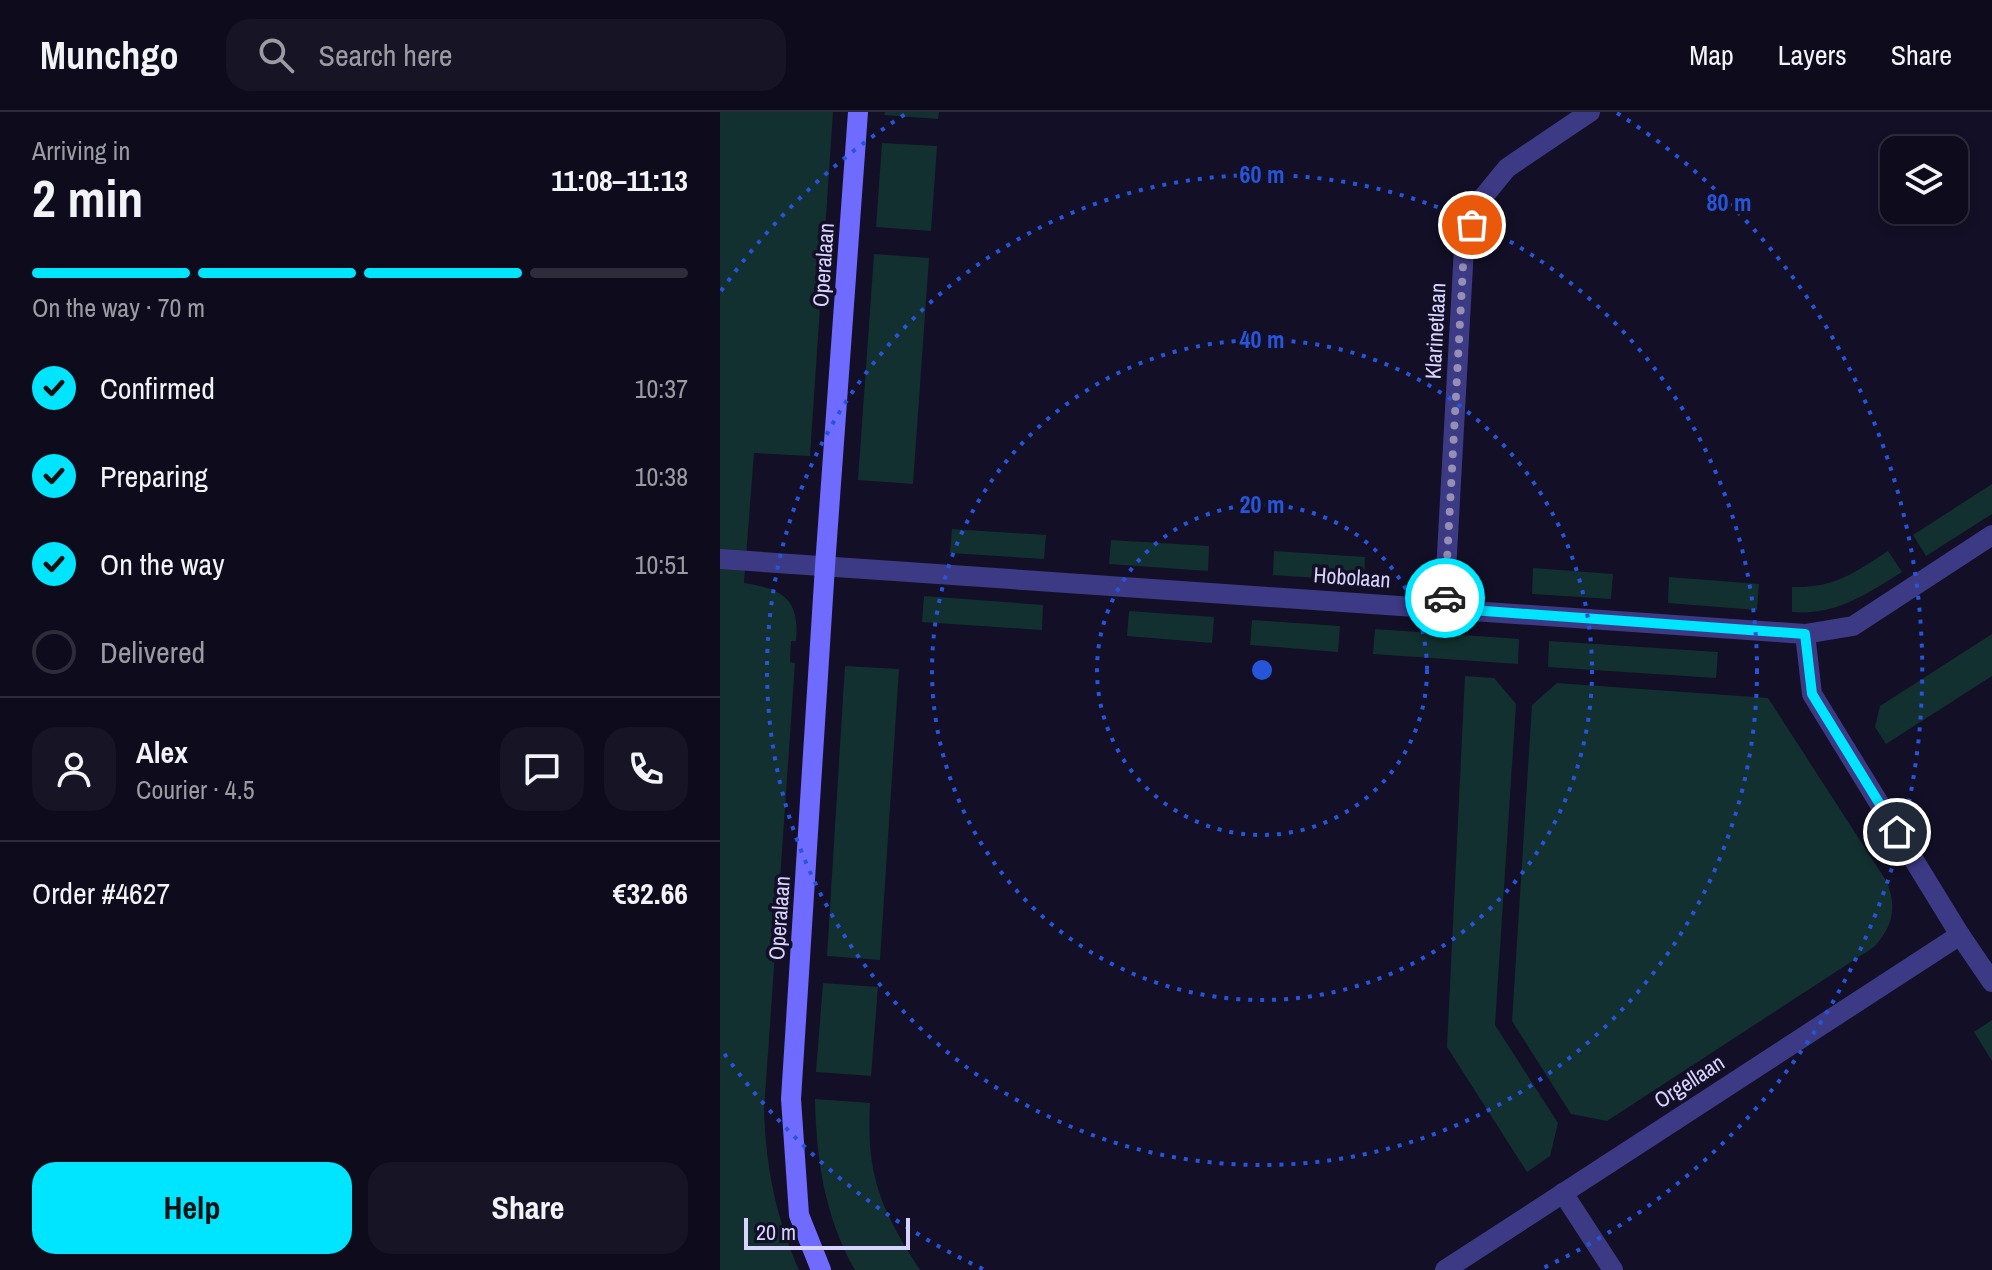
<!DOCTYPE html>
<meta charset="utf-8">
<style>
:root{--surface:#0e0b1c;--page:#171425;--text:#f1f3f6;--muted:#9b9ba3;--line:#2e2b3b;--accent:#00e5ff}
body{margin:0;font-family:"Archivo Narrow",sans-serif;background:var(--page);color:var(--text);height:100vh;display:flex;flex-direction:column;font-size:30px;white-space:nowrap}
*{box-sizing:border-box;margin:0}
p{font-size:26px;color:var(--muted)}
.icon{flex:none;width:44px;height:44px;fill:none;stroke:currentColor;stroke-width:2;stroke-linecap:round;stroke-linejoin:round}
.map{position:relative;flex:1;overflow:hidden}
.sheet{display:flex;flex-direction:column;background:var(--surface);width:720px}
.sheet>*{flex:none}
.tools{position:absolute;left:1160px;top:24px;display:grid;gap:16px}
.tools a{display:grid;place-items:center;width:88px;height:88px;border-radius:16px;background:var(--surface);box-shadow:0 4px 12px #0003,0 0 0 2px var(--line);font-size:40px}
.scale{position:absolute;left:24px;bottom:20px;width:166px;box-sizing:border-box;padding-left:8px;border:4px solid #d9d4ff;border-top:0;font-size:22px;line-height:28px;white-space:nowrap;color:#d9d4ff;-webkit-text-stroke:6px #130f26;paint-order:stroke}
.pin{position:absolute;display:grid;place-items:center;width:68px;height:68px;color:#fff;margin:-34px;border:4px solid #fff;border-radius:50%;box-shadow:0 2px 8px #0007}
.courier{position:absolute;display:grid;place-items:center;width:80px;height:80px;margin:-40px;border:6px solid #00e5ff;border-radius:50%;background:#fff;color:#222;box-shadow:0 2px 10px #0007}
.head em{font-style:normal;font-weight:700}
.head div{display:flex;flex-direction:column-reverse}
.head{display:flex;align-items:center;justify-content:space-between;height:136px;padding:0 32px}
h1{font-size:52px;font-weight:700;line-height:60px}
.bar{display:grid;grid-template-columns:repeat(4,1fr);gap:12px 8px;align-content:center;height:96px;padding:0 32px}
.bar i{height:10px;border-radius:6px;background:var(--line)}
.bar .on{background:var(--accent)}
.bar p{grid-column:span 4}
.line{display:flex;align-items:center;gap:20px;padding:0 32px;border-top:2px solid var(--line)}
.line div{flex:1}
.round{display:grid;place-items:center;flex:none;width:84px;height:84px;border-radius:24px;background:var(--page)}
ol{padding:0 32px;list-style:none}
li{display:flex;align-items:center;gap:24px;height:88px}
li p{margin-inline-start:auto}
li .icon{padding:8px;border-radius:50%;background:var(--accent);color:#111;stroke-width:4}
li:last-child{color:var(--muted)}
li i{width:44px;height:44px;border:4px solid var(--line);border-radius:50%}
.primary-button{display:flex;gap:16px;margin-top:auto;padding:16px 32px}
.primary-button a{flex:1;height:92px;border-radius:24px;background:var(--accent);color:#111;font-size:32px;font-weight:700;line-height:92px;text-align:center}
.primary-button a+a{background:var(--page);color:var(--text)}
header{display:flex;align-items:center;gap:48px;box-sizing:border-box;height:112px;padding:0 40px;background:var(--surface);border-bottom:2px solid var(--line)}
header strong{font-size:38px}
nav{display:flex;gap:44px;margin-inline-start:auto;font-size:28px}
.search{width:560px;height:72px;background:var(--page);display:flex;align-items:center;gap:20px;box-sizing:border-box;padding:0 28px;border-radius:24px;color:var(--muted);font-size:30px}
main{display:flex;flex:1;min-height:0}
.map>svg:first-child{display:block}
.green{fill:#12302f}
.lines{fill:none;stroke-linecap:round;stroke-linejoin:round}
.street{stroke:#3d3a85;stroke-width:20}
.secondary{stroke:#6f6bff;stroke-width:20}
.done{stroke:#948fb3;stroke-width:8;stroke-dasharray:0 14.4}
.route{stroke:#00e5ff;stroke-width:10}
.ring{fill:none;stroke:#2655da;stroke-width:4;stroke-dasharray:4 8}
.labels{text-anchor:middle;stroke-width:7;stroke-linejoin:round;paint-order:stroke}
.street-label{font-size:22px;fill:#d9d4ff;stroke:#130f26}
.centre{fill:#2655da;stroke:#130f26;stroke-width:4}
.ring-label{font-size:24px;text-anchor:middle;font-weight:bold;fill:#2655da;stroke:#130f26;stroke-width:7;stroke-linejoin:round;paint-order:stroke}
</style>
<header>
<strong>Munchgo</strong>
<div class="search"><svg class="icon" aria-label="search" viewBox="0 0 24 24"><circle cx="10" cy="10" r="6"/><path d="M15 15l6 6"/></svg>Search here</div>
<nav><a>Map</a><a>Layers</a><a>Share</a></nav>
</header>
<main>
<section class="sheet">
<div class="head"><div><h1>2 min</h1><p>Arriving in</p></div><em>11:08–11:13</em></div>
<div class="bar"><i class="on"></i><i class="on"></i><i class="on"></i><i></i><p>On the way · 70 m</p></div>
<ol>
<li><svg class="icon" aria-label="check" viewBox="0 0 24 24"><path d="M5 12l5 5 9-10"/></svg>Confirmed<p>10:37</p></li>
<li><svg class="icon" aria-label="check" viewBox="0 0 24 24"><path d="M5 12l5 5 9-10"/></svg>Preparing<p>10:38</p></li>
<li><svg class="icon" aria-label="check" viewBox="0 0 24 24"><path d="M5 12l5 5 9-10"/></svg>On the way<p>10:51</p></li>
<li><i></i>Delivered</li>
</ol>
<div class="line" style="height:144px"><a class="round"><svg class="icon" aria-label="person" viewBox="0 0 24 24"><circle cx="12" cy="8" r="4"/><path d="M4 21q1-7 8-7t8 7"/></svg></a><div><b>Alex</b><p>Courier · 4.5</p></div><a class="round"><svg class="icon" aria-label="chat" viewBox="0 0 24 24"><path d="M4 5h16v11H9l-5 4z"/></svg></a><a class="round"><svg class="icon" aria-label="phone" viewBox="0 0 24 24"><path d="M5 4h4l2 5-3 2q2 4 5 5l2-3 5 2v4C11 20 4 13 5 4z"/></svg></a></div>
<div class="line" style="height:104px"><div>Order #4627</div><b>€32.66</b></div>
<div class="primary-button"><a>Help</a><a>Share</a></div>
</section>
<div class="map">
<svg width="1272" height="1158" viewBox="0 0 1272 1158">
<rect width="100%" height="100%" fill="#130f26"/>
<g class="green">
<path d="M0 0H113L90 344 34 341 24 471C62 477 80 486 76 529H71L70 550 75 551 44 999C46 1055 56 1106 79 1158H0Z"/>
<path d="M165 0H219L218 7 164 3Z"/>
<path d="M162 31 217 34 211 119 156 115Z"/>
<path d="M154 142 209 146 193 372 138 368Z"/>
<path d="M1272 372V402L1206 444 1193 423Z"/>
<path d="M232 417 326 423 324 447 230 441Z"/>
<path d="M391 428 489 434 488 459 389 452Z"/>
<path d="M554 439 645 445 644 469 553 463Z"/>
<path d="M1168 439 1182 460C1147 482 1115 504 1072 500V475C1115 476 1134 461 1168 439Z"/>
<path d="M813 456 893 462 891 487 812 482Z"/>
<path d="M949 465 1039 472 1037 498 948 491Z"/>
<path d="M204 484 323 493 322 518 202 510Z"/>
<path d="M409 499 494 505 492 531 407 524Z"/>
<path d="M532 508 620 514 618 540 530 533Z"/>
<path d="M655 517 799 527 798 552 653 542Z"/>
<path d="M1272 522V564L1166 632 1155 615 1160 594Z"/>
<path d="M829 529 998 540 996 566 828 555Z"/>
<path d="M125 554 179 557 160 848 107 844Z"/>
<path d="M745 564 774 566 796 592 775 913 838 1011 830 1044 807 1060 727 935Z"/>
<path d="M837 571 1048 586 1167 770C1177 796 1173 814 1154 835L887 1009 851 1002 792 909 812 593Z"/>
<path d="M103 871 158 875 151 964 96 960Z"/>
<path d="M1272 908V949L1254 920Z"/>
<path d="M95 987 150 991C146 1064 161 1098 200 1158H135C105 1106 96 1047 95 987Z"/>
</g>
<g class="lines">
<g class="street">
<path d="M0 447 1085 522 1133 514 1272 423"/>
<path d="M724 496 744 136 760 89 787 56 870 0"/>
<path d="M1085 522 1092 582 1240 823 1272 870"/>
<path d="M843 1081 893 1158"/>
<path d="M725 1158 1240 823"/>
</g>
<path class="secondary" d="M101 1158 79 1103 71 987 105 454 138 0"/>
</g>
<g class="lines">
<path class="done" d="M725 486 744 136 752 113"/>
<path class="route" d="M725 486 724 496 1085 522 1092 582 1177 720"/>
</g>
<g class="ring">
<circle cx="542" cy="558" r="165"/>
<circle cx="542" cy="558" r="330"/>
<circle cx="542" cy="558" r="495"/>
<path d="M263 1157A661 661 0 0 1 1 937M1 179A661 661 0 0 1 187 1M897 1A661 661 0 0 1 821 1157"/>
</g>
<g class="labels">
<g class="street-label">
<text transform="translate(103 153) rotate(-86)" y="8">Operalaan</text>
<text transform="translate(715 219) rotate(-87)" y="8">Klarinetlaan</text>
<text transform="translate(632 465) rotate(4)" y="8">Hobolaan</text>
<text transform="translate(59 806) rotate(-86)" y="8">Operalaan</text>
<text transform="translate(969 969) rotate(-33)" y="8">Orgellaan</text>
</g>
</g>
<circle cx="542" cy="558" r="12" class="centre"/>
<g class="ring-label">
<text x="542" y="71">60 m</text>
<text x="1009" y="99">80 m</text>
<text x="542" y="236">40 m</text>
<text x="542" y="401">20 m</text>
</g>
</svg>
<div class="tools">
<a><svg class="icon" aria-label="layers" viewBox="0 0 24 24"><path d="M12 4l9 5-9 5-9-5zM3 14l9 5 9-5"/></svg></a>
</div>
<div class="scale">20 m</div>
<div class="pin" style="left:752px;top:113px;background:#ea580c"><svg class="icon" aria-label="bag" viewBox="0 0 24 24"><path d="M5 8h14l-1 12H6zM9 8a3 3 0 0 1 6 0"/></svg></div>
<div class="pin" style="left:1177px;top:720px;background:#1f2937"><svg class="icon" aria-label="home" viewBox="0 0 24 24"><path d="M3 11l9-7 9 7M6 9v11h12V9"/></svg></div>
<div class="courier" style="left:725px;top:486px"><svg class="icon" aria-label="car" viewBox="0 0 24 24"><path d="M5 17H2v-5l4-1 3-4h7l3 4 3 1v5h-3M9 17h6M6 11h13"/><circle cx="7" cy="17" r="2"/><circle cx="17" cy="17" r="2"/></svg></div>
</div>
</main>
